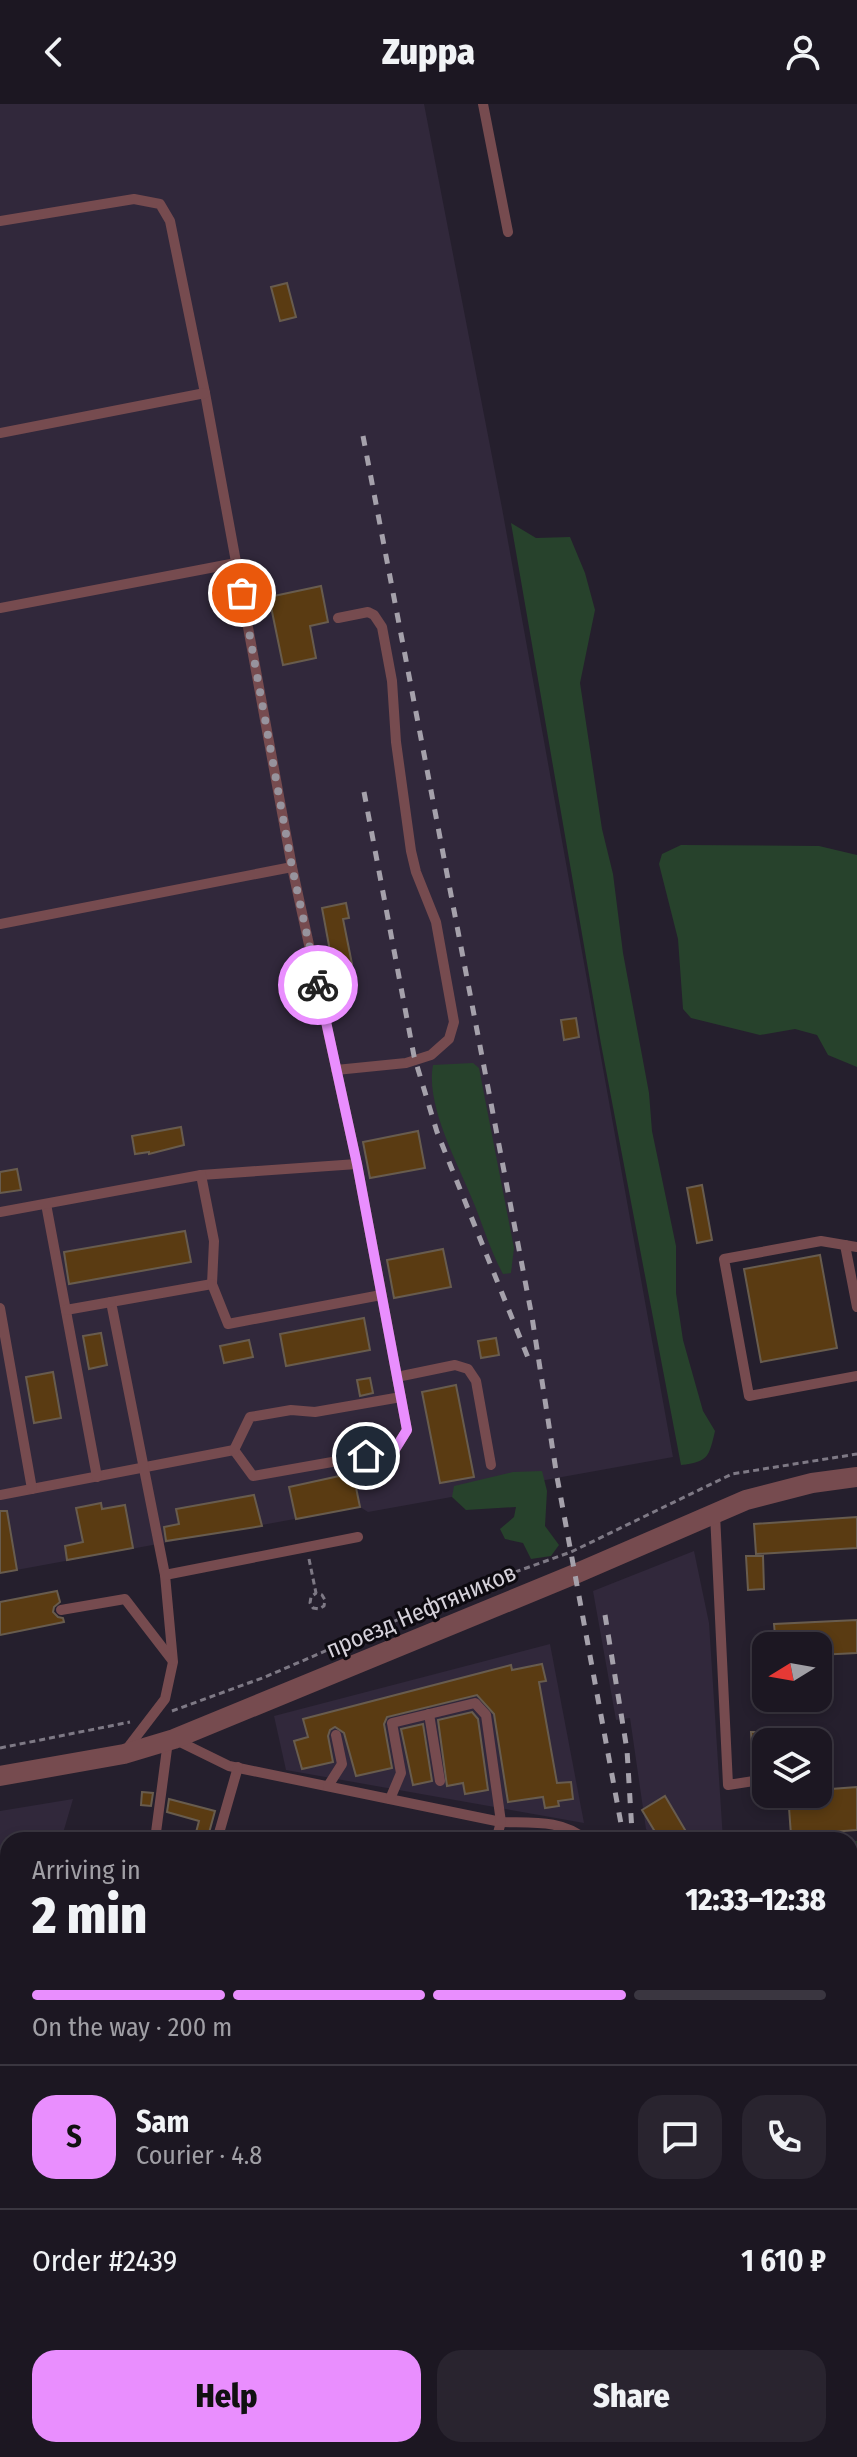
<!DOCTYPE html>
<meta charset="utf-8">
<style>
:root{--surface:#1c1722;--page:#29242f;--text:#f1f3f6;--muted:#a09fa5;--line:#3a3640;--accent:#e98efe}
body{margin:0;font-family:"Fira Sans Condensed",sans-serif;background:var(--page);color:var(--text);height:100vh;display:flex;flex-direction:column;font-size:30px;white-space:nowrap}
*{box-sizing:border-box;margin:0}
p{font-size:26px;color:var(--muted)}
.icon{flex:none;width:44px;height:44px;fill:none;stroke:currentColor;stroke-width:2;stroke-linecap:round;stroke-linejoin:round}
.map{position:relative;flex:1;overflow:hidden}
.side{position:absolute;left:0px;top:1728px;width:858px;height:626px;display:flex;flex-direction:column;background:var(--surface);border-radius:24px 24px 0 0;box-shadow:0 4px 12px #0003,0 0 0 2px var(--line)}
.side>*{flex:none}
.needle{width:52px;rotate:259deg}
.tools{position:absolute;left:752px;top:1528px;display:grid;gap:16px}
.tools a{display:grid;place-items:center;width:80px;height:80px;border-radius:16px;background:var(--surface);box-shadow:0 4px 12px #0003,0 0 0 2px var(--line);font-size:40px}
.pin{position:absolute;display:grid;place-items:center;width:68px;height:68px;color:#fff;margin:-34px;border:4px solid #fff;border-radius:50%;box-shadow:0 2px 8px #0007}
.courier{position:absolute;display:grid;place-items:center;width:80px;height:80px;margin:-40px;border:6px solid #e98efe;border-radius:50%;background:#fff;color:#222;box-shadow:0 2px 10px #0007}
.summary em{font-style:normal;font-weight:800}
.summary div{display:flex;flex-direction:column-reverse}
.summary{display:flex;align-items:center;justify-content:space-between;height:136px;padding:0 32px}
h1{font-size:52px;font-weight:800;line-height:60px}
.bar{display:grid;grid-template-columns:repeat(4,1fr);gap:12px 8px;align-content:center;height:96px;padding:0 32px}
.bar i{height:10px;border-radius:6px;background:var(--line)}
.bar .on{background:var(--accent)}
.bar p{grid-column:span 4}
.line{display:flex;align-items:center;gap:20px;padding:0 32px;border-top:2px solid var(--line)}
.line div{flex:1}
.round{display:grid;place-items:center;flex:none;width:84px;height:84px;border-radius:24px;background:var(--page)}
.action{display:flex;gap:16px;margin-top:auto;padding:16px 32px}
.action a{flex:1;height:92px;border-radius:24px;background:var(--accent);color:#111;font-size:32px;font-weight:800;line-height:92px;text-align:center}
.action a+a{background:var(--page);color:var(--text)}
header{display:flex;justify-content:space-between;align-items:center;height:104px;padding:0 32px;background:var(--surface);font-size:36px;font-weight:800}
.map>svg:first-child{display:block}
.built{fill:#31283b}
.green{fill:#27422c}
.building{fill:#5a3b12;stroke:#685c4e;stroke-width:2}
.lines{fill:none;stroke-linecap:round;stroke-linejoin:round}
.path{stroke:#7e7985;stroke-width:3;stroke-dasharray:6 4;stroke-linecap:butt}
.lane{stroke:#764b4f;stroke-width:10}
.street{stroke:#764b4f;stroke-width:20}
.rail{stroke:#a5a1ab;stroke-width:5;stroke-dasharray:10 10;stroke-linecap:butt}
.done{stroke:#97939d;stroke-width:8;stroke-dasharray:0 14.4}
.route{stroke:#e98efe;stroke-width:10}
.labels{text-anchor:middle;stroke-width:6;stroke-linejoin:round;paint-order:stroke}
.street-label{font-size:24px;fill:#d5d1da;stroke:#0d0a10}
</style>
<header><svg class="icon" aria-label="back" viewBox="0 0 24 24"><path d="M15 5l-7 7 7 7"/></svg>Zuppa<svg class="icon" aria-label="person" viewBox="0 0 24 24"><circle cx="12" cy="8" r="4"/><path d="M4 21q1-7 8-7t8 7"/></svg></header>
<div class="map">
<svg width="857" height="2353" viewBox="0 0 857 2353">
<rect width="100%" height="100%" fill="#251f2d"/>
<g class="built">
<path d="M0 0H424L502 404 673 1353 368 1408 360 1403 0 1469Z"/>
<path d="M694 1447 709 1519 723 1736H655L646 1725 630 1614 616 1616 593 1487Z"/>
<path d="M550 1540 584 1719 286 1666 274 1612Z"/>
<path d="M73 1695 61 1736H8V1912L0 1939V1707Z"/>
<path d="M8 2325V2346H304L335 2353H0V2327Z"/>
</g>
<g class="green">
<path d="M511 419 536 434 570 433 585 469 595 506 580 579 602 725 613 770 623 849 649 989 652 1027 676 1142V1189L683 1236 703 1307 715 1327C709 1353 708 1358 681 1361L601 940Z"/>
<path d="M681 741 819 742 857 751V963L828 951 817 931 795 925 760 931 691 914 683 905 678 835 659 760 662 750Z"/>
<path d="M473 959 479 964 514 1144 511 1169 503 1170C491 1148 484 1125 475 1102 460 1063 425 1002 433 961Z"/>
<path d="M542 1367 547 1387 545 1422 559 1441 551 1452 531 1455 523 1439 505 1435 500 1425 514 1413 516 1403 466 1406 452 1393 454 1382 513 1368Z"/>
<path d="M850 1737H857V1987L850 1989Z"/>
</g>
<g class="building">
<path d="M287 179 296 213 280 217 271 183Z"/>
<path d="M321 482 328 518 310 522 316 554 283 561 269 493Z"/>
<path d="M346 799 349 814 343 815 352 860 333 863 322 804Z"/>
<path d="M576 914 579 933 564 936 561 916Z"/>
<path d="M181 1023 184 1041 149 1050V1048L135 1050 132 1032Z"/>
<path d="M418 1027 425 1064 370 1074 363 1038Z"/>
<path d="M17 1065 21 1086 0 1089V1068Z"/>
<path d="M702 1081 712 1136 697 1139 687 1084Z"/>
<path d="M185 1127 191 1158 69 1180 64 1148Z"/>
<path d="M443 1145 451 1183 394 1194 387 1156Z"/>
<path d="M820 1151 837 1244 761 1258 744 1165Z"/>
<path d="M364 1214 370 1246 286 1262 280 1230Z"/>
<path d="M101 1229 107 1261 89 1265 83 1232Z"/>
<path d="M496 1234 499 1251 481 1254 478 1237Z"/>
<path d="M249 1236 253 1253 224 1259 220 1242Z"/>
<path d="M53 1268 61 1314 34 1319 26 1273Z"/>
<path d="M370 1274 373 1289 360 1292 357 1276Z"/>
<path d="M456 1281 474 1373 440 1379 422 1288Z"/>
<path d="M353 1369 360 1403 296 1415 289 1383Z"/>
<path d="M254 1391 262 1422 166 1437 164 1423 179 1420 176 1405Z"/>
<path d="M101 1399 102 1405 125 1401 133 1444 67 1456 65 1442 83 1438 76 1404Z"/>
<path d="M0 1407H7L17 1466 0 1469Z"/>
<path d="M857 1413V1444L756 1450 754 1420Z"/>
<path d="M746 1452H763L764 1485 748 1486Z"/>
<path d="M57 1487 60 1498 54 1503 53 1508 58 1513 63 1514 64 1518 0 1531V1498Z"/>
<path d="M857 1516V1549L818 1551V1542H776L774 1520Z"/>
<path d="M542 1560 546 1577 539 1578 557 1679 571 1678 573 1695 558 1697 559 1702 545 1704 543 1693 508 1698 494 1610 477 1591 387 1613 384 1620 392 1664 356 1672 344 1629 335 1623 330 1626 328 1632 333 1658 302 1665 294 1637 308 1633 303 1615 488 1567 511 1561 512 1566Z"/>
<path d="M472 1608 478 1615 488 1686 465 1690 463 1679 447 1682 438 1616Z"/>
<path d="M423 1620 432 1677 413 1681 401 1625Z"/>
<path d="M751 1628H766V1659L753 1660Z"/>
<path d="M857 1683V1726L791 1731 788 1690H818V1686Z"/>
<path d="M142 1688 153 1689 151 1702 141 1701Z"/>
<path d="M665 1692 691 1736H660L642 1706Z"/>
<path d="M169 1695 215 1707 207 1736H194L199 1717 167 1708Z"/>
</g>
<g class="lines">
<g class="path">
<path d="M309 1455 316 1489 322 1491 325 1496 324 1502 319 1505 313 1504 310 1499 311 1493 316 1489"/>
<path d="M172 1607 265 1573 476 1482 571 1448 732 1370 857 1350"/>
<path d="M0 1644 130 1618"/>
</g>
<g class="lane">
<path d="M483 0 508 128"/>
<path d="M0 117 134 95 160 100 170 117 205 289 292 763 357 1060 407 1326 394 1347 253 1372 234 1346 0 1391"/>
<path d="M0 329 205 289"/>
<path d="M0 504 236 459"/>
<path d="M0 820 292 763"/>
<path d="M336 966 406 959 431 951 449 935 454 918 436 818 416 768 411 747 396 638 392 577 382 523 374 511 368 508 338 514"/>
<path d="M201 1071 357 1060"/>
<path d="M46 1100 97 1373"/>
<path d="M0 1108 201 1071 214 1137 212 1180 111 1198 165 1471 173 1558 165 1595 126 1646"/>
<path d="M845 1141 857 1203"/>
<path d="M857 1143 821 1137 724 1155 749 1292 857 1272"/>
<path d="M212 1180 228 1220 381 1191"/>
<path d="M0 1204 32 1385"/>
<path d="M66 1206 111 1198"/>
<path d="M397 1273 455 1261 468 1265 476 1277 491 1361"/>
<path d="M234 1346 250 1313 291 1306 315 1308 401 1293"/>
<path d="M715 1410 728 1681 766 1675"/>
<path d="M165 1471 358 1433"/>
<path d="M61 1506 125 1495 172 1556"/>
<path d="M429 1610 440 1677"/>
<path d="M176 1636 229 1662 501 1718C531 1719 562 1715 586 1736"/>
<path d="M328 1682 342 1660 336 1631"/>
<path d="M390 1695 401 1669 392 1619 475 1599 486 1611 501 1718 496 1736"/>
<path d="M155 1736 168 1637"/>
<path d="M217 1736 238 1663"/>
<path d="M0 1846 8 1819"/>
<path d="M0 2209H8"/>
<path d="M215 2346 245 2353"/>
<path d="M0 2347 8 2346"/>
</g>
<path class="street" d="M0 1672 124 1650 174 1635 575 1470 746 1396 812 1379 857 1373"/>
<g class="rail">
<path d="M363 332 532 1213 557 1373 624 1736"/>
<path d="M364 688 414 952 437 1028 531 1261"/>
<path d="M605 1511 627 1646 632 1728"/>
<path d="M0 2223H8"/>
<path d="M0 2262H8"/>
<path d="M571 2346 585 2353"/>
<path d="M597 2346 613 2353"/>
<path d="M739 2346 747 2353"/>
<path d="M808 2346 812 2353"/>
</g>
</g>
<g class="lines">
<path class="done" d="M242 489 292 763 318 881"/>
<path class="route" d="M318 881 357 1060 407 1326 394 1347 366 1352"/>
</g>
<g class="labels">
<g class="street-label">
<text transform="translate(421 1507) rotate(-23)" y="8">проезд Нефтяников</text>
</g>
</g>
</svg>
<div class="tools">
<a><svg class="needle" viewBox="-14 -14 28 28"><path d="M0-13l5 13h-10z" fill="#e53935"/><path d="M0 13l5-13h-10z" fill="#a09fa5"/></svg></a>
<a><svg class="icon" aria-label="layers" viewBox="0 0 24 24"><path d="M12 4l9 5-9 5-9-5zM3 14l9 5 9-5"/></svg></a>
</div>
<div class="pin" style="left:242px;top:489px;background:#ea580c"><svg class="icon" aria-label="bag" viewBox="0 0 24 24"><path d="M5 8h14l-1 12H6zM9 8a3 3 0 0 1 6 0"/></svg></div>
<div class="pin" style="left:366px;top:1352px;background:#1f2937"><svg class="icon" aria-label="home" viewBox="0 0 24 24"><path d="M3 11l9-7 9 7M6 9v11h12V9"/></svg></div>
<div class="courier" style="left:318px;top:881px"><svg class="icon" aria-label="bike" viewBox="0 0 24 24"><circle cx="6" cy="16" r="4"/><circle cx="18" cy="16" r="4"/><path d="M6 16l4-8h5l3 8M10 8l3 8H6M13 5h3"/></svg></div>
<section class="side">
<div class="summary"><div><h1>2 min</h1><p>Arriving in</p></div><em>12:33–12:38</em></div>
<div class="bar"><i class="on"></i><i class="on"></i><i class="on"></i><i></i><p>On the way · 200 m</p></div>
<div class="line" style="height:144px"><b class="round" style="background:var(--accent);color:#111">S</b><div><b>Sam</b><p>Courier · 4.8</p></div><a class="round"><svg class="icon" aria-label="chat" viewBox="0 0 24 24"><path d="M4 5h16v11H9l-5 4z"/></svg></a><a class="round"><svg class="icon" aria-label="phone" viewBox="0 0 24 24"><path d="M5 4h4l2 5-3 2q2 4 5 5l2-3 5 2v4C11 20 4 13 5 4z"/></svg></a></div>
<div class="line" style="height:104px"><div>Order #2439</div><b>1 610 ₽</b></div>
<div class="action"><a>Help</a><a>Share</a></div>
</section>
</div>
